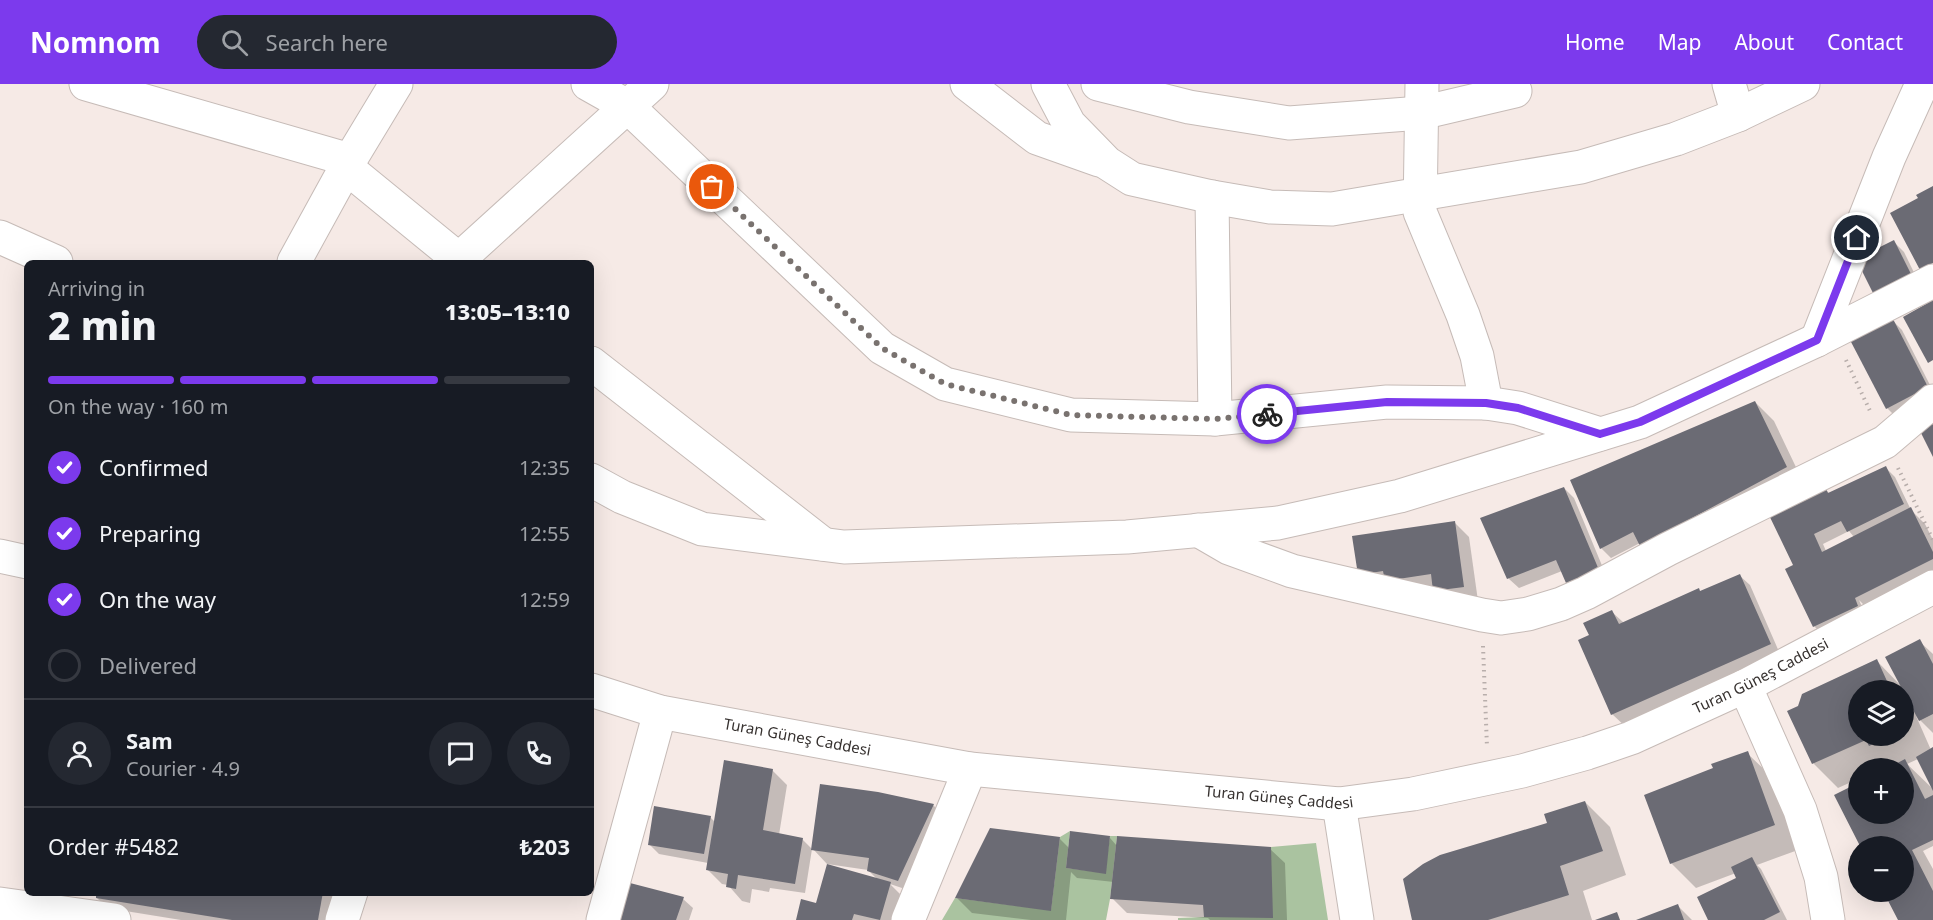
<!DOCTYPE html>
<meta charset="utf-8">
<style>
:root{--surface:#171b24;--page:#242831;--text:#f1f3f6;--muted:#9ea1a6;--line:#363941;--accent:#7c3aed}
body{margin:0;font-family:"Noto Sans",sans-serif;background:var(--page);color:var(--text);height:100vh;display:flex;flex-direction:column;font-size:22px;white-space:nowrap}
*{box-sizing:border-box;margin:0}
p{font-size:20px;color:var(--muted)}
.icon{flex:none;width:33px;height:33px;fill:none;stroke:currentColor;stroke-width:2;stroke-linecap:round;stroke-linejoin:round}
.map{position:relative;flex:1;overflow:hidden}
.side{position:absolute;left:24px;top:176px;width:570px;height:636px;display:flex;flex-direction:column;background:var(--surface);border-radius:9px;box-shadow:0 6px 24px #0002}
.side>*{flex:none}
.buttons{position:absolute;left:1848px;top:596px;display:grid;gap:12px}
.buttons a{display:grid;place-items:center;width:66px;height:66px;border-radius:50%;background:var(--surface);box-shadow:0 6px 24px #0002;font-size:30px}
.pin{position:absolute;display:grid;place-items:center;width:51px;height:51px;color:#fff;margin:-26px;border:3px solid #fff;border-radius:50%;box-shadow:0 2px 6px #0007}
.courier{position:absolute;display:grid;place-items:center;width:60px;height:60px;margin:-30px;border:4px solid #7c3aed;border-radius:50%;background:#fff;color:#222;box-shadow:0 2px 8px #0007}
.summary em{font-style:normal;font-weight:800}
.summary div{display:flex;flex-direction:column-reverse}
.summary{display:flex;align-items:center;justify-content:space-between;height:102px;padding:0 24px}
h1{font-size:39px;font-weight:800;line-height:45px}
.bar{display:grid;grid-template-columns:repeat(4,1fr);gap:9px 6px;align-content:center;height:72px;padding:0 24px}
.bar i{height:8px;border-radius:4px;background:var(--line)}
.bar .selected{background:var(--accent)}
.bar p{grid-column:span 4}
.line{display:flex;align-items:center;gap:15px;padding:0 24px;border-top:2px solid var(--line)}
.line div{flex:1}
.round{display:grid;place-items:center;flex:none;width:63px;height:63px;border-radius:32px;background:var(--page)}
ol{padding:0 24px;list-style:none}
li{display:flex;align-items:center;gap:18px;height:66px}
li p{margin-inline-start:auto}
li .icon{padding:6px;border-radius:50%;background:var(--accent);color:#fff;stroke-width:4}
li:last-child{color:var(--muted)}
li i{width:33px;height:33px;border:3px solid var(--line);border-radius:50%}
header{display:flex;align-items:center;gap:36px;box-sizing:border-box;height:84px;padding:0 30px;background:var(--accent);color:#fff}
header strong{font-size:28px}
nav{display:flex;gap:33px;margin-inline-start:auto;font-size:21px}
.search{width:420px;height:54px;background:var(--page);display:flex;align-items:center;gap:15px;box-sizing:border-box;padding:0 21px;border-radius:33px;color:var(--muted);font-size:22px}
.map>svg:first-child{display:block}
.green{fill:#aac3a0}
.shadow{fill:#0003;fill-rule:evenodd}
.building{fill:#6b6b74}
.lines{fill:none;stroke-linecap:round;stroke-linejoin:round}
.minor-casing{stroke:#c6bbb7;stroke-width:35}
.major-casing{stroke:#c6bbb7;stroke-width:35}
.path{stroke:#b8aeab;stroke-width:4;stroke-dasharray:1.5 4.5;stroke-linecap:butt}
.minor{stroke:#fff;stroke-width:33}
.major{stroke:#fff;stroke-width:33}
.done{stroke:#79726f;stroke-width:6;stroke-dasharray:0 10.8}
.route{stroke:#7c3aed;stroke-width:8}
.labels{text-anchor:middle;stroke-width:6;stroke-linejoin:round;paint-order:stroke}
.street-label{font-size:15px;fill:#36312f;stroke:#fff}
</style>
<header>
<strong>Nomnom</strong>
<div class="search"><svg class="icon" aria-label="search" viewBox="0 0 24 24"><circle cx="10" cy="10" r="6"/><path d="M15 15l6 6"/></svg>Search here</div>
<nav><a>Home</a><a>Map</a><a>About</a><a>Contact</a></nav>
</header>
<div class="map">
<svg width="1933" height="836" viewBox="0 0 1933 836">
<rect width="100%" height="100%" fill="#f6eae6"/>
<g class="green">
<path d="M1070 747 1066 784 1105 789 1110 752H1117L1110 815 1106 836H942L955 814 1051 826 1060 753Z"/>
<path d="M1316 759 1328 836H1178V834L1204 833 1271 763Z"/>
</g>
<g class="shadow">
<path d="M1894 158 1904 168 1924 209 1878 216Z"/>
<path d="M1892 236 1902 246 1933 307 1897 334 1887 324Z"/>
<path d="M1755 318 1774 337 1805 402 1640 459 1611 474 1601 464Z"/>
<path d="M1885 383 1895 393 1911 426 1925 440 1933 456V496L1871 528 1859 516 1866 532 1824 552 1814 542 1795 482 1823 403 1830 410ZM1849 447 1854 453 1826 467 1823 460Z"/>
<path d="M1564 404 1574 414 1608 496 1577 509 1568 499 1562 487 1519 504 1509 495 1483 435Z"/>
<path d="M1454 438 1469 453 1478 517 1359 490Z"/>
<path d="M1740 492 1750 501 1780 570 1627 644 1612 630 1591 552 1612 528 1624 539Z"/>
<path d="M1919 557 1933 570V649L1916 632 1931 666 1933 665V704L1918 675 1907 680 1933 705V762L1923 767 1933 785V836H1900L1885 807H1904V762H1862L1836 712 1858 701V729H1904V684H1892L1889 680 1882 684H1858V695L1838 704 1814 680 1789 628 1877 577 1901 602ZM1858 606H1904V651H1858Z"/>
<path d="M1747 669 1772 693 1798 766 1757 781 1761 785 1787 836H1710L1740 800 1736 789 1696 804 1671 779 1715 685Z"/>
<path d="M772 686 787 701 779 751 802 755 812 765 805 809 770 804 769 808 752 805 750 819 742 817 728 801 722 800 707 785 708 779 659 770 649 760 710 733 715 738Z"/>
<path d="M878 709 933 721 943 731 908 806 890 800 900 810 892 836H797L817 821 879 797 868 786 827 780 813 765Z"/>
<path d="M1585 718 1610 743 1626 791 1583 807 1592 836H1413L1548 740Z"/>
<path d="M1059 754 1070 765 1110 754 1117 762 1270 765 1285 779 1287 836H1210L1208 834 1127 829 1112 814 1114 798 1077 794 1071 788 1066 836H1031L972 829 957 814Z"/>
<path d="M98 808H334L329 836H181L107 824 97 814Z"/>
<path d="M683 815 693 824 689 836H620Z"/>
<path d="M1677 821 1692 836H1640Z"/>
</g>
<g class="building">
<path d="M1933 102V179L1920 186 1890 129 1918 114 1916 111Z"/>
<path d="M1894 156 1915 198 1877 217 1856 175Z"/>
<path d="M1933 216V276L1928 279 1903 233Z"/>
<path d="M1893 235 1928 303 1886 325 1850 256Z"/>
<path d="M1755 317 1787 383 1640 462 1633 448 1600 465 1570 396Z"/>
<path d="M1933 340V373L1920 347Z"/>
<path d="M1886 382 1904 420 1847 448 1841 437 1814 450 1822 468 1911 423 1933 468V475L1855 514 1858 522 1813 543 1785 485 1793 481 1767 427 1824 401 1828 409Z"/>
<path d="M1564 403 1599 486 1566 499 1556 476 1507 495 1480 434Z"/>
<path d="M1455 437 1464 503 1433 507 1431 490 1385 497 1383 487 1358 491 1352 452Z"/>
<path d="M1740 490 1771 560 1611 631 1578 556 1589 551 1583 539 1612 526 1619 540 1699 504 1700 507Z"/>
<path d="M1920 555 1933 580V630L1919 637 1885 573Z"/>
<path d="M1877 575 1891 606H1858V651H1892L1869 662 1866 656 1812 680 1787 627 1798 622 1802 610Z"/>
<path d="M1933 663V707L1916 673Z"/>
<path d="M1748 667 1775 741 1670 780 1644 711 1713 684 1711 680Z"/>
<path d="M1905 675 1925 715 1933 711V756L1912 766 1933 807V836H1898L1883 807H1904V762H1860L1834 711 1858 699V729H1904V684H1888Z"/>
<path d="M724 676 773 685 763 746 803 754 795 800 738 791 736 805 726 803 728 790 706 786Z"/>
<path d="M820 700 878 708 934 720 898 797 867 787 869 774 811 766Z"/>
<path d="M1585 717 1603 767 1560 782 1569 811 1488 836H1412L1403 795 1423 780 1440 771 1547 739 1544 730Z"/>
<path d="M654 722 711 732 704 770 648 761Z"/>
<path d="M990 744 1060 753 1051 827 955 814Z"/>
<path d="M1070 747 1110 752 1106 790 1066 784Z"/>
<path d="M1117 752 1271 763 1273 834 1204 833 1203 821 1110 815Z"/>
<path d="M1752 773 1780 828 1764 836H1708L1697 813 1736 794 1731 783Z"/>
<path d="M827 780 891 798 880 836 854 830 852 836H796L801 815 816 819Z"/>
<path d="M630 799 684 813 676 836H618Z"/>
<path d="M96 808H323L318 836H232L96 814Z"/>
<path d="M1678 820 1684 836H1636Z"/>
<path d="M1617 828 1620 836H1595Z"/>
</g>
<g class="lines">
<defs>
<g id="minor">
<path d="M86 0 350 76"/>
<path d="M588 0 627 22 882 264 945 300 1071 331 1215 335 1387 318 1486 319 1518 324 1600 350"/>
<path d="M967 0 1037 54 1099 76"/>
<path d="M1048 0 1069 40 1107 79 1132 95 1212 113 1270 123 1332 125 1581 83 1676 55 1738 31 1803 0"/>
<path d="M1098 0 1189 23 1289 39 1421 29 1515 7"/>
<path d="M1422 0 1420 128 1463 231 1477 272 1486 319"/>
<path d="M1729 0 1738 31"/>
<path d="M347 84 462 178"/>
<path d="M1212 113 1215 335"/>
<path d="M294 178 350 76 396 0"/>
<path d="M456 178 652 0"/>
<path d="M1817 256 1889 73 1922 0"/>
<path d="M591 279 823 460"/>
<path d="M591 396 622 413 702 445 844 463 1127 453 1278 439 1400 412 1640 338 1817 256 1933 197"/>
<path d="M1198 446 1229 464 1292 487 1482 531 1501 534 1528 530 1561 520 1586 509 1668 465 1885 358 1933 317"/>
<path d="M0 472 27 478"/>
<path d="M0 820 114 836"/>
<path d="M342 836 351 808"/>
<path d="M603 836 660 628"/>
<path d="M908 836 970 685"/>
</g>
<g id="major">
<path d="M0 153 56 178"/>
<path d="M1745 602 1800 726 1821 793 1828 836"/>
<path id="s1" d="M591 606 660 628 970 685 1339 720 1413 710 1522 687 1587 669 1631 654 1745 602 1933 503"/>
<path d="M1339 720 1357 836"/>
</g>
</defs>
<use href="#minor" class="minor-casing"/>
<use href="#major" class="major-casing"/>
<g class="path">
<path d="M1846 276 1871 329"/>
<path d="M1898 384 1933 456"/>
<path d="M1483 562 1487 663"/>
</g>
<use href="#minor" class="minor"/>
<use href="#major" class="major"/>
</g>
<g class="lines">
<path class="done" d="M712 103 882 264 945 300 1071 331 1215 335 1267 330"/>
<path class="route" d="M1267 330 1387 318 1486 319 1518 324 1600 350 1640 338 1817 256 1857 154"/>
</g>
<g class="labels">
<g class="street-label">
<text dy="5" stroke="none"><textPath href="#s1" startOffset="1202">Turan Güneş Caddesi</textPath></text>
<text dy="5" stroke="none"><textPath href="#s1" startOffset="212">Turan Güneş Caddesi</textPath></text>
<text dy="5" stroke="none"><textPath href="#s1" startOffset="698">Turan Güneş Caddesi</textPath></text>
</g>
</g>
</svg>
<div class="buttons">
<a><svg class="icon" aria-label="layers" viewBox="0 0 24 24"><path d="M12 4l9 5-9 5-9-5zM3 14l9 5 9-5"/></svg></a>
<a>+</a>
<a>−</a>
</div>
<div class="pin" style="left:712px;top:103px;background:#ea580c"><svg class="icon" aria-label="bag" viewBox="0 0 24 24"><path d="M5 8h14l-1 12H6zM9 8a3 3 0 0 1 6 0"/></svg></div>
<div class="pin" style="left:1857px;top:154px;background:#1f2937"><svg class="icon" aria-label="home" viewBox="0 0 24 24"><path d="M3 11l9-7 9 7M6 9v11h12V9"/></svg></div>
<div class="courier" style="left:1267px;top:330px"><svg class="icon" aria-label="bike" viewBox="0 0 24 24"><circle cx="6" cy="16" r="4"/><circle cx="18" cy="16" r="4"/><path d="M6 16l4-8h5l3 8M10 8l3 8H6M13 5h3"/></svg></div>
<section class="side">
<div class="summary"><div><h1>2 min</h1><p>Arriving in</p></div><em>13:05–13:10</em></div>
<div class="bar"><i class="selected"></i><i class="selected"></i><i class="selected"></i><i></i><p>On the way · 160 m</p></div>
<ol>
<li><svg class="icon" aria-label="check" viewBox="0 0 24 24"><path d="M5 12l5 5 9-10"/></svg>Confirmed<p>12:35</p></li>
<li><svg class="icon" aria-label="check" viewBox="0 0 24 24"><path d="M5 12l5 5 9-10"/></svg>Preparing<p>12:55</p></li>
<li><svg class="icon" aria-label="check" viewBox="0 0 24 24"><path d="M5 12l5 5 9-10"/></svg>On the way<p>12:59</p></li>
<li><i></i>Delivered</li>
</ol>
<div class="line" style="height:108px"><a class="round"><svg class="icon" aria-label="person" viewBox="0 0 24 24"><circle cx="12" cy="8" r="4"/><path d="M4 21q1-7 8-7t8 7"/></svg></a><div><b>Sam</b><p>Courier · 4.9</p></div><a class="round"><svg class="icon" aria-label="chat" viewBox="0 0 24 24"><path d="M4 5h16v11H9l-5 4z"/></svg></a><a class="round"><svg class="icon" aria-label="phone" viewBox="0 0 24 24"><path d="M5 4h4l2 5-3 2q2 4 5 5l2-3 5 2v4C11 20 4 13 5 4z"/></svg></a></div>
<div class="line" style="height:78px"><div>Order #5482</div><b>₺203</b></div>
</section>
</div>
